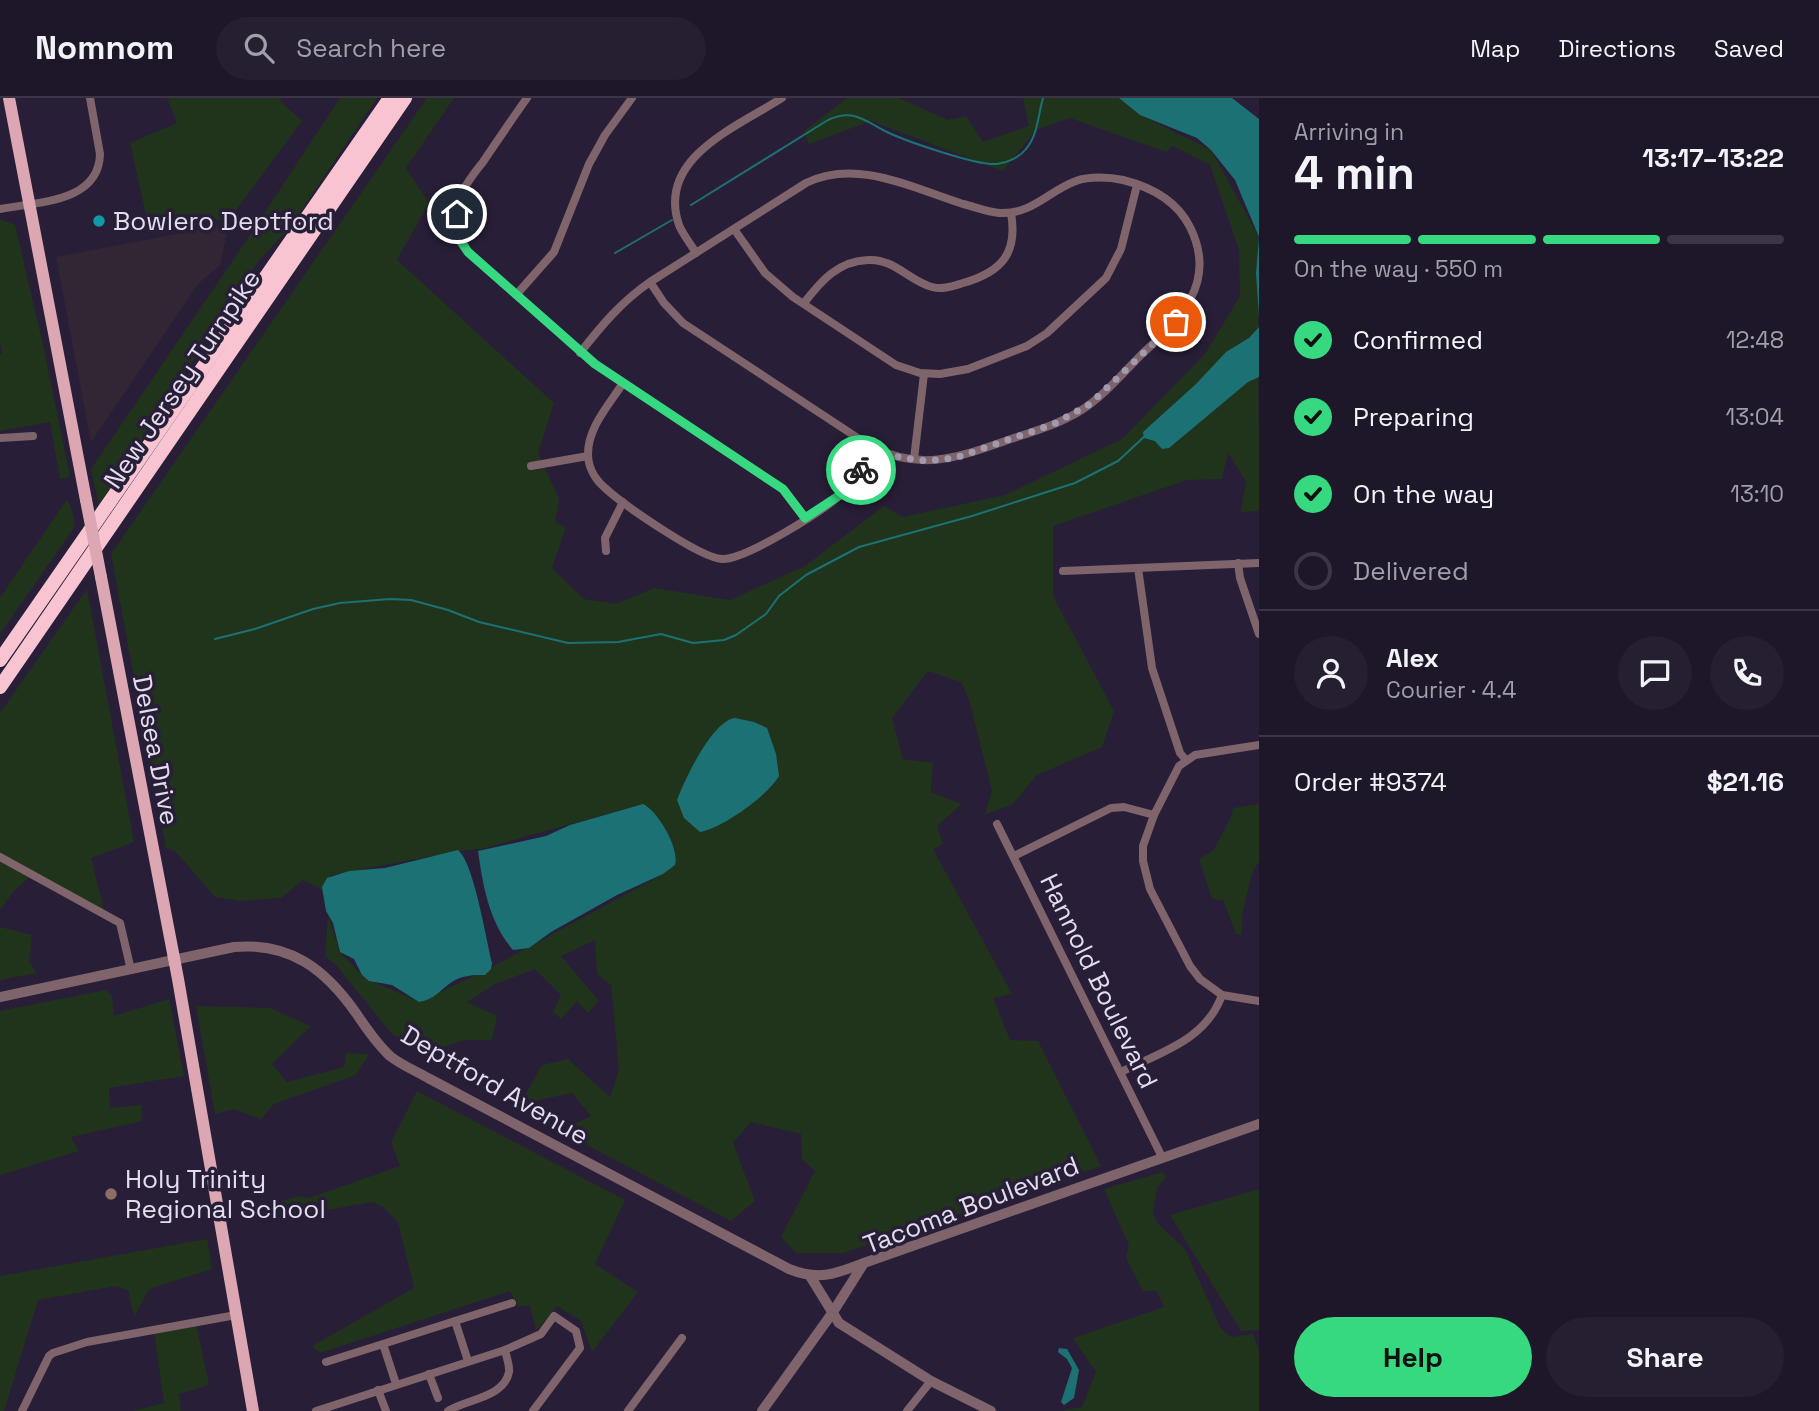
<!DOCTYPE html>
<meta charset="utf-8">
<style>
:root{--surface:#1e1629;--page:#261f31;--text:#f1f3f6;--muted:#a19fa8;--line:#3c3546;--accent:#36d880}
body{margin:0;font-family:"Space Grotesk",sans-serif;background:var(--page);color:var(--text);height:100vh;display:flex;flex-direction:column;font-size:26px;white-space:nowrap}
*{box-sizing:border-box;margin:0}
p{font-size:23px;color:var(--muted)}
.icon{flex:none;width:38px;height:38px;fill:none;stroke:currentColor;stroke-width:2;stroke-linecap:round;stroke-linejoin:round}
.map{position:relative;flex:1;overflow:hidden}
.sheet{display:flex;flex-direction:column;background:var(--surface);width:560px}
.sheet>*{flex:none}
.pin{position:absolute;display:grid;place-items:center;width:60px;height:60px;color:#fff;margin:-30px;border:4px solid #fff;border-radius:50%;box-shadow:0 2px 7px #0007}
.courier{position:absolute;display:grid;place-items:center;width:70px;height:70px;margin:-35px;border:5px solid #36d880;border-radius:50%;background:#fff;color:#222;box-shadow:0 2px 9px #0007}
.summary em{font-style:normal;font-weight:600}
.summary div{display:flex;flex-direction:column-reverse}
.summary{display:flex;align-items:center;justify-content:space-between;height:119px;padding:0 35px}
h1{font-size:46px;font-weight:600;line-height:52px}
.bar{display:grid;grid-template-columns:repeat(4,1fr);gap:10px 7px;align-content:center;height:84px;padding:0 35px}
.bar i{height:9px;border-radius:5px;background:var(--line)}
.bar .on{background:var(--accent)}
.bar p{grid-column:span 4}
.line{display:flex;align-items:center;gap:18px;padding:0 35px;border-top:2px solid var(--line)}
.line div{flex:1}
.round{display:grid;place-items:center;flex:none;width:74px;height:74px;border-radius:37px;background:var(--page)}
ol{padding:0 35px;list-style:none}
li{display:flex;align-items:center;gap:21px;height:77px}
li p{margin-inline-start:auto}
li .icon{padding:7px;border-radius:50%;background:var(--accent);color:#111;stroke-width:4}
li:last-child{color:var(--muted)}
li i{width:38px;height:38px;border:4px solid var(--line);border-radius:50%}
.button{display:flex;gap:14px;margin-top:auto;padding:14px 35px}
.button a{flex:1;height:80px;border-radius:42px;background:var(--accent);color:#111;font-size:28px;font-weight:600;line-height:80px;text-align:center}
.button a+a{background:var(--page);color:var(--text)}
header{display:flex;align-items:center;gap:42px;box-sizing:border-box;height:98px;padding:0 35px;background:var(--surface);border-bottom:2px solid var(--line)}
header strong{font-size:33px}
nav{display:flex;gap:38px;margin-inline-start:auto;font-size:24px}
.search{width:490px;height:63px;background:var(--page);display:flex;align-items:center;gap:18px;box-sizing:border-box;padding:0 24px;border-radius:38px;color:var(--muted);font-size:26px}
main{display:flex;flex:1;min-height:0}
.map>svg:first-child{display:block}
.industrial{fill:#322634}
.green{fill:#20341c}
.water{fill:#1c7175}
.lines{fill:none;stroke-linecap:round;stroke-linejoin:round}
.stream{stroke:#1c7175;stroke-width:2}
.minor{stroke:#7f656b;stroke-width:8}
.tertiary{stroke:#7f656b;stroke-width:10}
.primary{stroke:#dca6b3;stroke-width:12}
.motorway{stroke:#f8c4d1;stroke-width:14}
.primary-bridge{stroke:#dca6b3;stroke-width:12}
.done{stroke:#a29aae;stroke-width:7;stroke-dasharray:0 12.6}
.route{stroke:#36d880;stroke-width:9}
.culture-dot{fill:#0f9aa8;stroke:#281e37;stroke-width:2.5}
.education-dot{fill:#8d6e63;stroke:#281e37;stroke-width:2.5}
.labels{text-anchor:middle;stroke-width:7;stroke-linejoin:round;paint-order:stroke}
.poi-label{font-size:26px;fill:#e3ddee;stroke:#281e37;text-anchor:start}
.street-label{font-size:26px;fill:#e3ddee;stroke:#281e37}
</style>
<header>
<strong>Nomnom</strong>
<div class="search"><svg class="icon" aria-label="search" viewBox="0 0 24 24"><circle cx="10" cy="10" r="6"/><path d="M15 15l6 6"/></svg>Search here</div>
<nav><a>Map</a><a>Directions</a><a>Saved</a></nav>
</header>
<main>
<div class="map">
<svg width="1259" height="1313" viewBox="0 0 1259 1313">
<rect width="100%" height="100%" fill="#281e37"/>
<path class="industrial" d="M229 126 220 167 198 186 91 344 56 159Z"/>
<g class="green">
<path d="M167 0H281L280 3 302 23 230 120 150 135 130 45 177 25Z"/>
<path d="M340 0H377L288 132 260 161 99 407 91 371 242 149Z"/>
<path d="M427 0H454L406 70 429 105 397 162 554 305 538 355 559 401 555 424 566 429 552 470 584 501 616 506 654 490 730 502 805 468 884 408 903 419 1005 397 1122 341 1205 256 1240 198 1239 152 1210 67 1173 48 1166 54 1070 20 1036 32 1003 73 871 23 809 46 804 33 847 0H899L948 22 966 18 983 44 1029 28 1023 0H1123L1140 17 1211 52 1258 137 1259 413 1241 414 1246 384 1228 354 1222 381 1187 382 1053 428V498L1114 613 1102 649 1037 677 1012 707 985 716 992 693 969 602 961 584 928 573 892 620 903 661 933 665 931 694 962 706 937 728 943 746 933 751 1012 896 993 900 1010 942 1038 943 1101 1068 843 1155H796L781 1139 815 1073 802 1061 801 1036 751 1024 733 1045 755 1103 731 1123 579 1043 574 1026 591 1018 572 995 520 1006 542 967 568 961 610 999 619 972 611 887 597 876 595 842 561 858 599 903 588 915 577 903 561 921 553 914 561 897 535 871 495 886 467 904 497 918 492 942H465L423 956 391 935 336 867 325 858 328 818 340 854 365 880 420 904 492 869 663 776 643 706 481 751 460 753 331 777 323 792 303 782 281 800 240 803 215 799 175 753 166 750 111 456Z"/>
<path d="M0 121 15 127 44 251 70 379 60 381 50 324 0 333V256L2 255 0 243Z"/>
<path d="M67 401 72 413 75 428 0 536V500Z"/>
<path d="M87 491 134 744 91 760 104 812 35 774 13 794 0 812V615Z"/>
<path d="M1259 706V763L1252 775 1243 812 1241 837 1236 836 1223 802 1212 801 1199 761 1214 752 1231 719 1233 710Z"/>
<path d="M0 829 32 837 29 864 37 875 0 882Z"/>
<path d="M106 892 112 898 114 918 169 901 184 978 109 990 110 1010 141 1007 142 1023 71 1039 79 1053 0 1077V913Z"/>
<path d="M196 908 270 910 311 928 272 966 287 984 344 969 346 955 369 956 356 977 274 1006 261 1021 234 1011 215 1016Z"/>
<path d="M417 993 625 1102 595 1166 638 1194 592 1254 581 1223 557 1208 536 1233 530 1207 518 1209 510 1193 320 1255 312 1248 414 1190 398 1124 382 1108 372 1104 316 1114 263 1117 265 1109 298 1098 309 1100 400 1068 391 1044Z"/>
<path d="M1163 1074 1166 1080 1157 1089 1153 1115 1158 1126 1185 1151 1221 1231 1231 1239 1253 1236 1259 1253V1313H1062L1082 1309 1096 1274 1073 1240 1164 1209 1157 1193H1143L1126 1160 1129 1147 1104 1091Z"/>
<path d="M1259 1091V1232L1241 1233 1170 1117Z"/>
<path d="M207 1141 212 1171 149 1191 134 1219 128 1192 116 1188 38 1202 4 1313H0V1178Z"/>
<path d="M196 1225 209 1287 179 1296 181 1313H133L164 1305 154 1233Z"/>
</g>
<g class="water">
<path d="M1119 0H1232L1259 21V219L1256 175 1259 139 1235 82 1211 52 1197 40 1140 17Z"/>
<path d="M1259 229V279L1248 284 1169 350 1162 351 1155 343 1144 340 1143 334 1196 286 1226 254 1249 240Z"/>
<path d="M735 620 754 624 767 630 776 656 779 678C767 698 724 729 700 734L684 720 677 702C685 681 712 623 735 620Z"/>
<path d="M643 706C658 713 680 751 675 767L663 776 617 797 551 834 529 850 513 852C489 824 483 788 478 753L546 738 570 727Z"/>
<path d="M458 752C474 765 486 841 492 865L491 871 485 877C474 877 462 877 452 884 441 891 434 902 419 904L392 887 369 883 362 877 354 861 340 854 333 825 326 813 322 789 327 780 349 773 385 770Z"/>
<path d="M1059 1250 1067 1251 1079 1272 1074 1300 1064 1307 1061 1304 1072 1270 1067 1261 1058 1254Z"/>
</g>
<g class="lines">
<g class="stream">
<path d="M691 107 828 22C852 11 863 21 883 32 902 42 977 68 997 66 1007 65 1020 59 1026 51 1038 37 1038 17 1043 0"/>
<path d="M615 155 672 122"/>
<path d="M215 541 255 531 313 511 340 505 390 501 411 502 448 512 479 524 568 545 618 544 661 536 693 545 724 542 736 537 766 516 779 498 806 477 859 449 972 418 1075 385 1118 363 1145 338"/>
</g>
<g class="minor">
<path d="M527 0C512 21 498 42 483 64 474 75 464 88 459 101 454 119 459 139 468 154L595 266 783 391 805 420"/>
<path d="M0 111C36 104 99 105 100 56L90 0"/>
<path d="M734 131 765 175 793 199 896 267 920 275 940 276 968 271 1027 248 1047 235 1106 180 1121 151 1137 87"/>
<path d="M696 155C691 146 683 137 679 127 656 60 737 29 782 0"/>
<path d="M516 197 554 154 589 66 605 37 632 0"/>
<path d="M804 205C821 183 838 163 868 162 893 160 910 183 932 189 943 192 953 188 963 185 1002 174 1018 155 1011 115"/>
<path d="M580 255C601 228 621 204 650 184L806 85C857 60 912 90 963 106 975 109 987 114 999 115 1032 117 1048 93 1076 83 1089 78 1110 79 1123 82 1151 89 1177 103 1190 129 1218 185 1180 221 1142 256 1123 275 1103 299 1080 313 1059 326 1035 333 1011 341 961 358 926 374 873 350L683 225 664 205 650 184"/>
<path d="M623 285C609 307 588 329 588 356 588 369 595 381 604 389 622 406 700 460 722 461 745 462 821 414 839 398 853 385 865 368 873 350"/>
<path d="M0 340 33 338"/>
<path d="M914 361 924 276"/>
<path d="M531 368 588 358"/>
<path d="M606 453 605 440 623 404"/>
<path d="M1238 465 1240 480 1259 536"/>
<path d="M1138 470 1152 570 1180 655 1186 662"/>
<path d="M1063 473 1259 465"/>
<path d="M1259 647 1195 657 1179 668 1154 717 1143 748V763L1150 791 1190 868 1200 881 1222 897 1259 903"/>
<path d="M997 726 1162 1059"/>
<path d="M1014 758 1111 710 1124 709 1154 717"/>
<path d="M0 759 120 825 131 872"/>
<path d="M1121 974C1161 954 1206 942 1222 897"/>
<path d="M455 1223 512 1205"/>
<path d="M326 1264 383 1246"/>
<path d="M429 1276 438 1300"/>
<path d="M396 1286 383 1246 455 1223 468 1263"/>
<path d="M378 1292 386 1313"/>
<path d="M22 1313 49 1258 53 1255 87 1244 236 1217"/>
<path d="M316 1313 505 1252"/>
<path d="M448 1313C466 1301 504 1300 509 1274 510 1268 506 1258 505 1252L541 1236 554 1218 576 1233 580 1250 533 1313"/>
<path d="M628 1313 682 1240"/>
<path d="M907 1313 931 1283"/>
</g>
<g class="tertiary">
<path d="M0 899 234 849C290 844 325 871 356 915 366 930 377 946 390 958 401 967 416 973 428 980L789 1171C819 1183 835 1176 864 1165"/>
<path d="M810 1178 839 1225 931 1283 991 1313"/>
<path d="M762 1313 833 1214 864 1165 1259 1026"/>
</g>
<g class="primary">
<path d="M9 0 86 402"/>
<path d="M101 479 178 881 253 1313"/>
</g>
<g class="motorway">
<path d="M0 562 390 0"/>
<path d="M0 589 405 0"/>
</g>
<path class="primary-bridge" d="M86 402 101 479"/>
</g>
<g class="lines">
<path class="done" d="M861 372 873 351 892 358 927 363 955 360 1054 326 1090 306 1176 224"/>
<path class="route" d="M457 116 461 144 468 154 595 266 783 391 805 420 840 397 861 372"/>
</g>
<circle class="culture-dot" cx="99" cy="123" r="7"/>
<circle class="education-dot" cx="111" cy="1096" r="7"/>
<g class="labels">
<g class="poi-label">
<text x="113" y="132">Bowlero Deptford</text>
<text x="125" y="1090">Holy Trinity<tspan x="125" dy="30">Regional School</tspan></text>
</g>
<g class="street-label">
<text transform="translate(182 281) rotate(-56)" y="9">New Jersey Turnpike</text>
<text transform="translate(156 652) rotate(79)" y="9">Delsea Drive</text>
<text transform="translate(1099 883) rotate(64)" y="9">Hannold Boulevard</text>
<text transform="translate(495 987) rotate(30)" y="9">Deptford Avenue</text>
<text transform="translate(971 1107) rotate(-21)" y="9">Tacoma Boulevard</text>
</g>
</g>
</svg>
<div class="pin" style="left:1176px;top:224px;background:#ea580c"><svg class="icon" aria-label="bag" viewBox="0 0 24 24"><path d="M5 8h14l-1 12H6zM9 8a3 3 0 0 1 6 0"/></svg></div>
<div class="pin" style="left:457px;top:116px;background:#1f2937"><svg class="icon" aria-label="home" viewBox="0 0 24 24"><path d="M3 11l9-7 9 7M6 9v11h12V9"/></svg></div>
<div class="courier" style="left:861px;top:372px"><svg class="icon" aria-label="bike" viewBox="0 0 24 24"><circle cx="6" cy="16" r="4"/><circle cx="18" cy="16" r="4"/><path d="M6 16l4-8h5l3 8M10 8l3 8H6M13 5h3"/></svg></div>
</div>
<section class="sheet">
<div class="summary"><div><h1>4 min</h1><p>Arriving in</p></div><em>13:17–13:22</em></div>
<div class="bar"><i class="on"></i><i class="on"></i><i class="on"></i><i></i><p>On the way · 550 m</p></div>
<ol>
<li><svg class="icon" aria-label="check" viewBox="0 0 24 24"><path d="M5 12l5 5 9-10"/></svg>Confirmed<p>12:48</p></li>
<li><svg class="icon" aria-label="check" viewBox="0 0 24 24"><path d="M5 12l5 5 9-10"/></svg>Preparing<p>13:04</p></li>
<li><svg class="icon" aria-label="check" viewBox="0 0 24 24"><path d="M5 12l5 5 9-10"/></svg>On the way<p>13:10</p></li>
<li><i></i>Delivered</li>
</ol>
<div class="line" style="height:126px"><a class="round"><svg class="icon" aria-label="person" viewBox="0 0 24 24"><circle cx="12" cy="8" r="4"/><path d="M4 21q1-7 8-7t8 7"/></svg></a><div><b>Alex</b><p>Courier · 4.4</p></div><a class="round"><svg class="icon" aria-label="chat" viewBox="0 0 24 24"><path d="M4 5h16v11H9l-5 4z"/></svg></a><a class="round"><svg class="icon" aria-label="phone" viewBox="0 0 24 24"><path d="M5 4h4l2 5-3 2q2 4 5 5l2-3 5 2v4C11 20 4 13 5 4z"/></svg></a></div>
<div class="line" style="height:91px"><div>Order #9374</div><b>$21.16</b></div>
<div class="button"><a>Help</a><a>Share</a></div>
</section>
</main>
